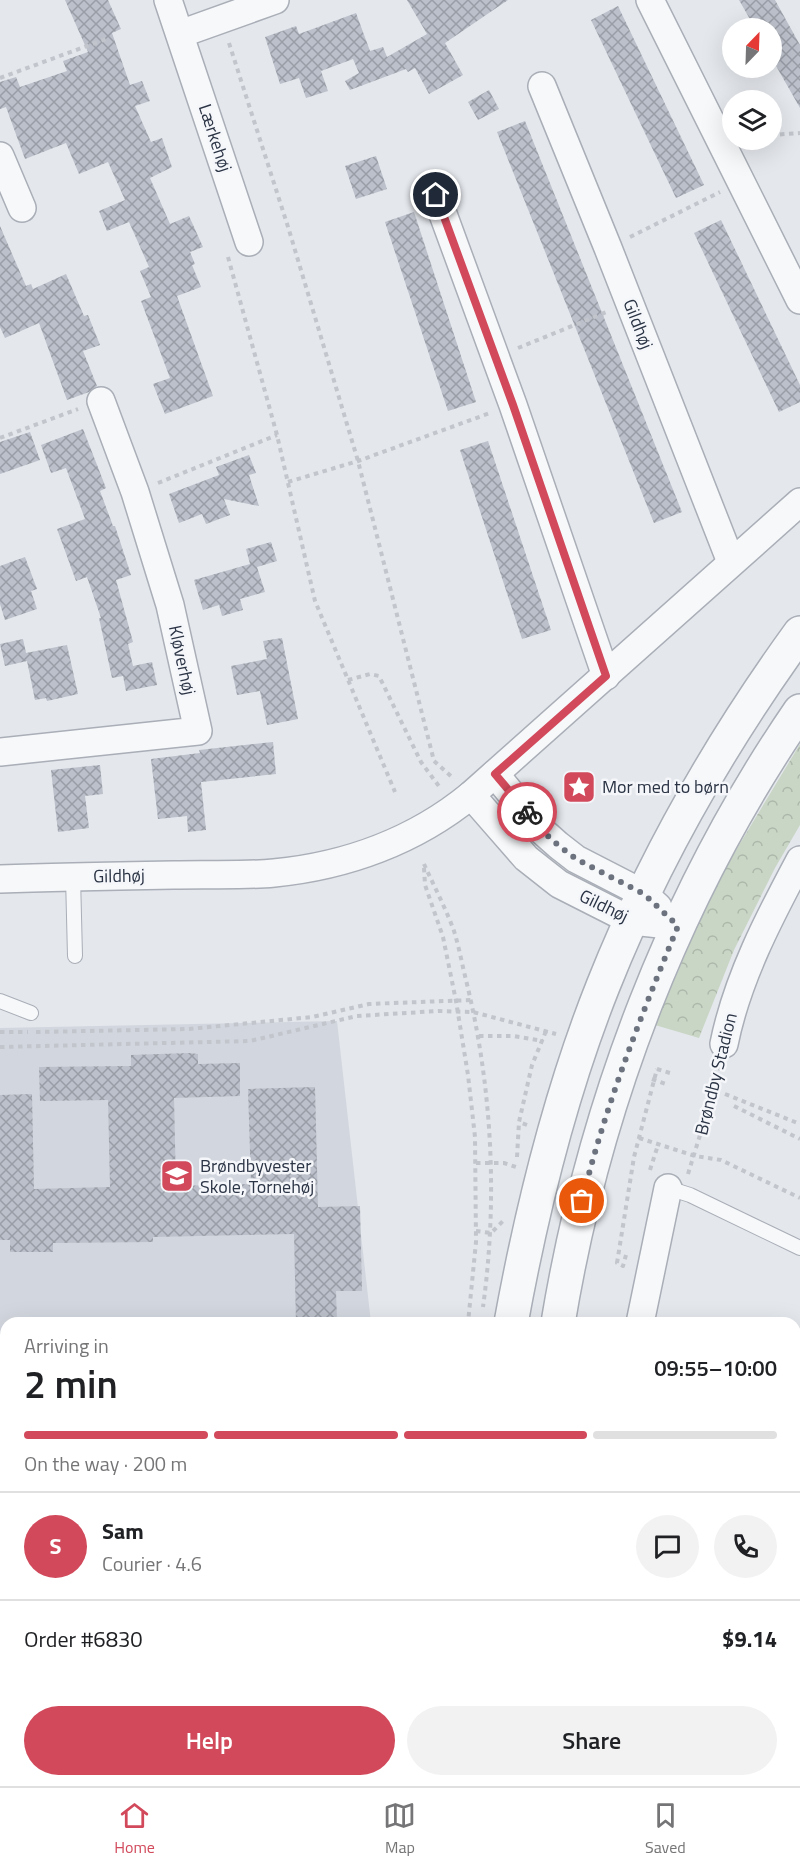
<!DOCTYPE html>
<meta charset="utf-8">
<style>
:root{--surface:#fff;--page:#f2f2f2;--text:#202124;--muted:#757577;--line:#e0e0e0;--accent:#d1495b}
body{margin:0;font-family:"Titillium Web",sans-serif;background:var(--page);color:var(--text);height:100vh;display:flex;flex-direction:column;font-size:22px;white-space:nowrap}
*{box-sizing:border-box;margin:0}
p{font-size:20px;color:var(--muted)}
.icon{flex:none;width:33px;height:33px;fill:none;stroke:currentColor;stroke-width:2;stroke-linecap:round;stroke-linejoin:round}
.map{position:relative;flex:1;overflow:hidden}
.panel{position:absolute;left:0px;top:1317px;width:801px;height:470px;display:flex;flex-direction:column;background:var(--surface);border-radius:18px 18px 0 0;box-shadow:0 6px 24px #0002}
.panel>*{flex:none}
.needle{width:39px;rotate:23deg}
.buttons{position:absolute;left:722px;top:18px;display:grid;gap:12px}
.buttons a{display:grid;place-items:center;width:60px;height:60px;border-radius:50%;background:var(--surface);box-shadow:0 6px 24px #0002;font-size:30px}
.pin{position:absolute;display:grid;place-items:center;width:51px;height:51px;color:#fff;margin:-26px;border:3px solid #fff;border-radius:50%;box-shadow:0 2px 6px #0007}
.courier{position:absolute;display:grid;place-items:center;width:60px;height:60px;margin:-30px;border:4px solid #d1495b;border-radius:50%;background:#fff;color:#222;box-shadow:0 2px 8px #0007}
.summary em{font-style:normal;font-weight:600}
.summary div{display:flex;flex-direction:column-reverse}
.summary{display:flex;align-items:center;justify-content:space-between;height:102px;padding:0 24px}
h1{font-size:39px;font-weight:600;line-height:45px}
.bar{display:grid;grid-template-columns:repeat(4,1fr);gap:9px 6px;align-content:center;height:72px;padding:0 24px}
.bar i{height:8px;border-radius:4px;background:var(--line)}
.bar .current{background:var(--accent)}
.bar p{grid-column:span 4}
.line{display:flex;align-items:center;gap:15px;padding:0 24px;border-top:2px solid var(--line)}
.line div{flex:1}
.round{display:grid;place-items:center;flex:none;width:63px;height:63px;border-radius:32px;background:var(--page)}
.action{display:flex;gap:12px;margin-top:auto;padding:12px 24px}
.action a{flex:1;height:69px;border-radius:36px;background:var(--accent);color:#fff;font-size:24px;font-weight:600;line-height:69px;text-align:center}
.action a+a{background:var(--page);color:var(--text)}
.tab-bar{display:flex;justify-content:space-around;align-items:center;height:84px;border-top:2px solid var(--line);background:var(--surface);font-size:16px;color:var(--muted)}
.tab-bar a{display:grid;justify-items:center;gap:3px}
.tab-bar .current{color:var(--accent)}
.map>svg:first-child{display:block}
.built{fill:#d2d6de}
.forest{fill:url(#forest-crowns)}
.building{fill:url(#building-cross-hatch)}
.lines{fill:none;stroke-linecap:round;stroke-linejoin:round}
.service-casing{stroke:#a9aeb7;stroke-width:16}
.minor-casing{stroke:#a9aeb7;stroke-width:30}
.tertiary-casing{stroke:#a9aeb7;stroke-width:36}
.path{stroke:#c2c5cb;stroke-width:4;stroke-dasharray:4.5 4.5;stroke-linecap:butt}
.service{stroke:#f7f8fa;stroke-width:14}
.minor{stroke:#f7f8fa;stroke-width:27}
.tertiary{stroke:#f7f8fa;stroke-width:33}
.done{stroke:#6c737f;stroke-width:6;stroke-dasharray:0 10.8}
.route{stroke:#d1495b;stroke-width:8}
.labels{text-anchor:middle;stroke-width:5;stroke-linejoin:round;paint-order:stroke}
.street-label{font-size:18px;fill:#2b3445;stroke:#f4f6f9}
.poi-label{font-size:18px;fill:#2b3445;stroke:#f4f6f9;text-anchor:start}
</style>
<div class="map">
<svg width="800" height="1786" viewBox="0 0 800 1786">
<defs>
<pattern id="forest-crowns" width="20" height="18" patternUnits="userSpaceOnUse" patternTransform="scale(1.5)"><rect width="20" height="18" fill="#c9d6c5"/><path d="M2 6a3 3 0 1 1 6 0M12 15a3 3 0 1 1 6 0" fill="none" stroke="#adb8ab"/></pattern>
<pattern id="building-cross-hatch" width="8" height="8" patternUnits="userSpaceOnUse" patternTransform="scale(1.5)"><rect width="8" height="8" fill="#bbc0ca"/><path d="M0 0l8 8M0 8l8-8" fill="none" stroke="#989da6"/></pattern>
</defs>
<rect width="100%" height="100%" fill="#e4e7ec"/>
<path class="built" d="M337 1021 371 1323H6V1523H0V1028Z"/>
<path class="forest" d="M800 744V825L775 868 734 950 699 1038 655 1025 697 927 727 865Z"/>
<g class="building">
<path d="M65 0H108L121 29 112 33 130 85 142 81 150 101 135 106 151 142 162 138 172 167 150 178 170 224 189 216 203 247 190 252 195 264 192 265 201 287 177 296 213 396 165 414 153 384 170 378 141 301 151 297 140 271 149 267 129 222 107 231 99 211 125 200 108 162 79 174 66 143 25 159 6 107 0 109V82L16 77 20 87 67 71 63 61 88 52Z"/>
<path d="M407 0H508L445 43 463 75 429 94 415 68 408 72 406 69 350 90 345 81 359 73 353 59 321 71 328 91 306 98 299 78 280 84 265 37 296 26 299 34 356 13 370 51 383 47 387 57 427 34Z"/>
<path d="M739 0H775L800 45V108L771 57V28H755Z"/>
<path d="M618 6 704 185 676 198 591 20Z"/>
<path d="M489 90 499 109 478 120 468 102Z"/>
<path d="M525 121 682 512 654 523 497 132Z"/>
<path d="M376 156 387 189 356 199 345 166Z"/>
<path d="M414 212 476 402 448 411 385 222Z"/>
<path d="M721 220 800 385V402L779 412 694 233Z"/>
<path d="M0 226 26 286 31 284 33 289 66 274 84 316 88 315 100 345 83 351 97 386 89 392 67 400 39 323 5 338 0 327Z"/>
<path d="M83 429 106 488 100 491 113 526H115L131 575 116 580 133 642 128 644 133 666 152 662 157 685 126 691 123 676 112 678 99 618H101L87 577 76 581 57 529 85 519 66 468 51 473 41 445Z"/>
<path d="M30 432 40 460 0 474V442Z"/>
<path d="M488 441 551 630 522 639 460 450Z"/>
<path d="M249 455 256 473 249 475 259 506 224 499 230 515 206 524 202 514 179 523 169 494 219 475 216 467Z"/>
<path d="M271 542 277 561 257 567 265 592 240 599 243 610 222 616 219 605 203 610 194 580 250 564 246 549Z"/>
<path d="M25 557 37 589 31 591 37 609 5 620 0 604V566Z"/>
<path d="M282 638 298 719 267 725 260 691 237 695 231 666 267 659 263 641Z"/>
<path d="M23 639 26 653 67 645 78 694 47 701 46 698 35 700 27 661 5 666 0 644Z"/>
<path d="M273 742 276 774 201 782 206 830 188 832 187 816 158 819 151 759 200 753 199 750Z"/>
<path d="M100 765 103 794 85 796 89 828 58 832 51 770Z"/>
<path d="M190 1053 198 1054V1064L240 1063V1096L174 1098 176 1186 251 1184 248 1089 315 1087 318 1207 360 1206 362 1291H336L337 1323H296L294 1234 153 1237V1242L53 1243V1252H10V1240H0V1095L32 1094 34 1189 110 1187 108 1100 40 1101 39 1067 131 1066V1055Z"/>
</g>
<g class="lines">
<defs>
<g id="service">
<path d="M73 877 75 956"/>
<path d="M0 1001 31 1013"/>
<path d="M668 1188 690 1195 800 1248"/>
<path d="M795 1439 800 1442"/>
</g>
<g id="minor">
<path d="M168 0 249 242"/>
<path d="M650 0 800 300"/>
<path d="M180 34 275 0"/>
<path d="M542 86 608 248 731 562"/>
<path d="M0 156 22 208"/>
<path d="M436 195 513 405 606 676"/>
<path d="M0 752 198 731 170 605 135 492 101 401"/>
<path d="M495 774 540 829 558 845 576 859 644 894 658 907"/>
<path d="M471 795 526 858 559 884 632 921 678 926"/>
<path d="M0 879C58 877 116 876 174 875 207 874 241 876 274 873 346 866 415 841 471 795L800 502"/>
<path d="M724 1044C737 979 769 918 800 860"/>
<path d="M640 1323 668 1188"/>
<path d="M156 1786 173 1780"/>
</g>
<g id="tertiary">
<path d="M511 1323C532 1208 560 1094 603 986 653 860 721 742 800 633"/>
<path d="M558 1323C594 1105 675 893 800 711"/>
<path d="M484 1786 485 1780"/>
<path d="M529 1786V1780"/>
</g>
</defs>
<use href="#service" class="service-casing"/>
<use href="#minor" class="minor-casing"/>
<use href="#tertiary" class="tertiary-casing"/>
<g class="path">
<path d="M229 43 289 230 358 461 434 761 453 778"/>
<path d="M0 78 106 39"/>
<path d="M771 135 800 133"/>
<path d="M630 237 720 192"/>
<path d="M228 257 277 435 315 601 395 792"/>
<path d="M518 348 609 311"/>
<path d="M0 438 78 409"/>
<path d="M288 482 358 461 490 413"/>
<path d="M158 483 277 435"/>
<path d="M348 680 370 674 379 676 421 762 441 789"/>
<path d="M424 864C434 886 446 909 454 931 459 947 462 964 466 980 492 1086 498 1198 483 1307"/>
<path d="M424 868 425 885 443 937 456 1001 468 1075 475 1137 476 1242 468 1323"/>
<path d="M0 1032H28"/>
<path d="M36 1032 189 1029 312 1017 369 1004 471 1000"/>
<path d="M479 1036H513L543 1041"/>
<path d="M0 1047 250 1041 357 1016 438 1011 473 1012 556 1034"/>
<path d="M657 1069 670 1073"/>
<path d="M652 1079 666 1084"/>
<path d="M725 1094 800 1124"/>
<path d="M734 1106 800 1139"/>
<path d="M527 1125 519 1122 532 1065 546 1031"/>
<path d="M639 1138 695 1156 721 1160 800 1198"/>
<path d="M517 1157 519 1122"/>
<path d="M476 1163H504L516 1167"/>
<path d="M650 1170 658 1145"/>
<path d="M688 1174 721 1067"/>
<path d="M476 1231 491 1233 503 1221"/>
<path d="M626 1255 623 1266 617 1263 634 1157 657 1069"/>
<path d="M0 1542H6"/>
<path d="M440 1786V1780"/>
<path d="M454 1786V1780"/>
</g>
<use href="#service" class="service"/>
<use href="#minor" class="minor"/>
<use href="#tertiary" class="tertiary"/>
</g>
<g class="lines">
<path class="done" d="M527 812 540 829 558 845 576 859 644 894 678 926C641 1016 605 1106 582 1201"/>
<path class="route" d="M436 195 513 405 606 676 495 774 527 812"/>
</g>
<defs>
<symbol id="sight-square" viewBox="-11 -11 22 22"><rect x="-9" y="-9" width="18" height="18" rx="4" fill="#d1495b" stroke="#f4f6f9"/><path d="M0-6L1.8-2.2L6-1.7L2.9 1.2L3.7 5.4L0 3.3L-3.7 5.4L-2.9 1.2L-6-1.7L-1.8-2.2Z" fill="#fff"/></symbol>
<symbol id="school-square" viewBox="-11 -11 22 22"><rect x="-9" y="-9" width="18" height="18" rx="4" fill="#d1495b" stroke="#f4f6f9"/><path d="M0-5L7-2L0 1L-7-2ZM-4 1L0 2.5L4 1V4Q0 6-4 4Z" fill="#fff"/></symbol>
</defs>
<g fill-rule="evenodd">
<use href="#sight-square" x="560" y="768" width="38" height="38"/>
<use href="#school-square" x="158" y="1157" width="38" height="38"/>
</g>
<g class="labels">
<g class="street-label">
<text transform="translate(215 138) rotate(72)" y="6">Lærkehøj</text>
<text transform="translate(638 324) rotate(69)" y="6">Gildhøj</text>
<text transform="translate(182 660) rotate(78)" y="6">Kløverhøj</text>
<text transform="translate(119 876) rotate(-1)" y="6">Gildhøj</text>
<text transform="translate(604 906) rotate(26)" y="6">Gildhøj</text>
<text transform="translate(716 1074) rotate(-76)" y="6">Brøndby Stadion</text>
</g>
<g class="poi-label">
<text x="602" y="793">Mor med to børn</text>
<text x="200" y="1172">Brøndbyvester<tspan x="200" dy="21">Skole, Tornehøj</tspan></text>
</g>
</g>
</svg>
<div class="buttons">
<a><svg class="needle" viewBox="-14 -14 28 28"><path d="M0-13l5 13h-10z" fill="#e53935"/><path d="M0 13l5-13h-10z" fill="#757577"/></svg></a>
<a><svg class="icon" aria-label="layers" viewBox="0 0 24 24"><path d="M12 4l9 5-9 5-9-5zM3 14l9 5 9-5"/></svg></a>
</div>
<div class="pin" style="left:582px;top:1201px;background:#ea580c"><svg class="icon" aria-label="bag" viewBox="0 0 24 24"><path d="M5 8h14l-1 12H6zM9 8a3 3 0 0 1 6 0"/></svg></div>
<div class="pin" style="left:436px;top:195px;background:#1f2937"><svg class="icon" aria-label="home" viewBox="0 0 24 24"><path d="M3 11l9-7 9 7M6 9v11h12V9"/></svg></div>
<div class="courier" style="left:527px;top:812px"><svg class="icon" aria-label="bike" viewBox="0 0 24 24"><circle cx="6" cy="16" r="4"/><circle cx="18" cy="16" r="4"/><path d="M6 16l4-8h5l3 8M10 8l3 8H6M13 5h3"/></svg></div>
<section class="panel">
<div class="summary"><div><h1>2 min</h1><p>Arriving in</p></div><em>09:55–10:00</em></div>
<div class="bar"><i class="current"></i><i class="current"></i><i class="current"></i><i></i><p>On the way · 200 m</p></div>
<div class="line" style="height:108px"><b class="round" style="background:var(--accent);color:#fff">S</b><div><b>Sam</b><p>Courier · 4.6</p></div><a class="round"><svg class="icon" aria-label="chat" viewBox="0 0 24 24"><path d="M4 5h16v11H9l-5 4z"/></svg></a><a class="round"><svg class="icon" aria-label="phone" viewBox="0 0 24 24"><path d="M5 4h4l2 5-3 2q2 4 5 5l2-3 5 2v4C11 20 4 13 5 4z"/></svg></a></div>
<div class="line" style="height:78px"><div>Order #6830</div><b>$9.14</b></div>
<div class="action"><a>Help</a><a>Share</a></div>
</section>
</div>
<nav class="tab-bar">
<a class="current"><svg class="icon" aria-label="home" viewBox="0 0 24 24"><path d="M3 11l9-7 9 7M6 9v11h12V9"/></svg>Home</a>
<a><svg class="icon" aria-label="map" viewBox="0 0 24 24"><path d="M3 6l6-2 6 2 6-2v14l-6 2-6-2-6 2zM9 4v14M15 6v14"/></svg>Map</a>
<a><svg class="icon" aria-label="saved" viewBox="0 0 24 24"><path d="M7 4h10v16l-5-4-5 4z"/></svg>Saved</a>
</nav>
